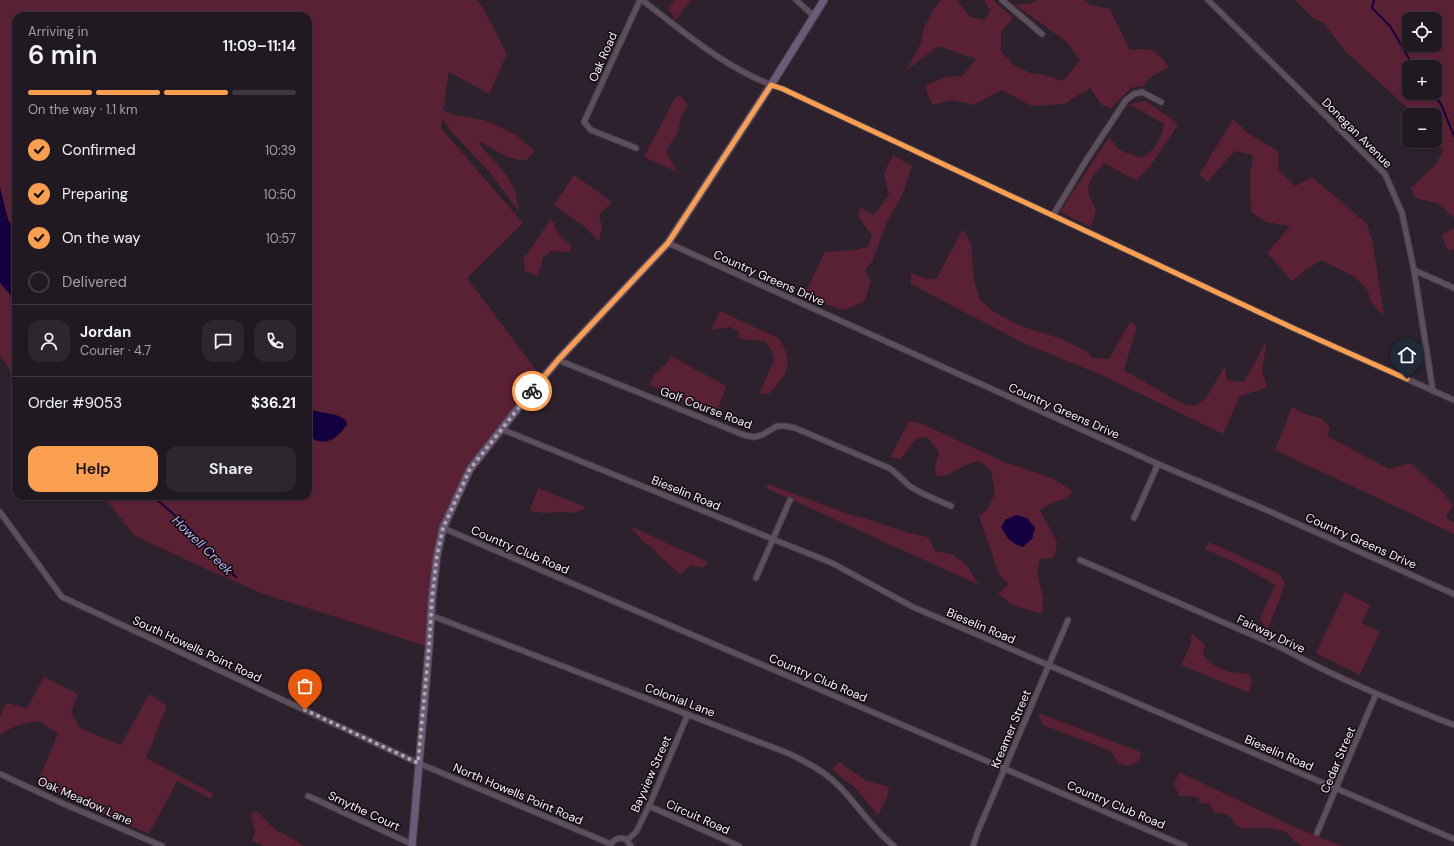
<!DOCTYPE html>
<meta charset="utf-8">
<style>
:root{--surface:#211922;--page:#2d262f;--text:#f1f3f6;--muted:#a2a0a5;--line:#3e3840;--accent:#fa9f50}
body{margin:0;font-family:"DM Sans",sans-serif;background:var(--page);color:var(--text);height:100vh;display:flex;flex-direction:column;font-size:15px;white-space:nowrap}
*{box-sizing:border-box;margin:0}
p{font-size:13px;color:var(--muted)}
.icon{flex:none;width:22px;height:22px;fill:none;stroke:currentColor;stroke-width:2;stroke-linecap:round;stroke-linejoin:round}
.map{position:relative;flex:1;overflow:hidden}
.drawer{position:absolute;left:12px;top:12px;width:300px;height:488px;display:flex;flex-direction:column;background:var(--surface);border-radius:12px;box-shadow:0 1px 3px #0004,0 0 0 1px var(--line)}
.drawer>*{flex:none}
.tools{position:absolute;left:1402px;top:12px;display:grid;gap:8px}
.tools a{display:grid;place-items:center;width:40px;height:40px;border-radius:8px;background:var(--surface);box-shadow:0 1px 3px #0004,0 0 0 1px var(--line);font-size:20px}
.pin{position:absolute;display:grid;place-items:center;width:34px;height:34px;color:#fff;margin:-41px -17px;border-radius:50% 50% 50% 0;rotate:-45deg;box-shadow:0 0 4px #0007}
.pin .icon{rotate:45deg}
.courier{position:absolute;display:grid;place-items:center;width:40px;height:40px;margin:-20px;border:3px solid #fa9f50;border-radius:50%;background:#fff;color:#222;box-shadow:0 1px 5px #0007}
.head em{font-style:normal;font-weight:600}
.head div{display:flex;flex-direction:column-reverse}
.head{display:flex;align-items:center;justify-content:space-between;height:68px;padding:0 16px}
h1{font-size:26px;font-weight:600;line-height:30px}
.bar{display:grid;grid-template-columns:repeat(4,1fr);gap:6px 4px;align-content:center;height:48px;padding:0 16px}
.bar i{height:5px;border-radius:3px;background:var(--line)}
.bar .current{background:var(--accent)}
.bar p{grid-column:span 4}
.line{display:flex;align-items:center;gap:10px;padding:0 16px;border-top:1px solid var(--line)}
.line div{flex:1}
.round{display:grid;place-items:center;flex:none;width:42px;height:42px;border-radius:12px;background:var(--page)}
ol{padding:0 16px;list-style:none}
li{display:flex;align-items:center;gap:12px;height:44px}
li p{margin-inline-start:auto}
li .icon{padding:4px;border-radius:50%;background:var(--accent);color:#111;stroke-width:4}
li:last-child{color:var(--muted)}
li i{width:22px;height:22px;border:2px solid var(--line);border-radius:50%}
.action{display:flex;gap:8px;margin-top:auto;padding:8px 16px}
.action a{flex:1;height:46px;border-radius:12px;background:var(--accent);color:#111;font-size:16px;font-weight:600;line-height:46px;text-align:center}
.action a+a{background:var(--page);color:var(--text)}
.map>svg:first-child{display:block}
.green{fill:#5a2033;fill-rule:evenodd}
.water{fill:#14003e}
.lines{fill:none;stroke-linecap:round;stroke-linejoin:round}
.stream{stroke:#14003e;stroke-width:2}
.street-casing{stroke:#473d47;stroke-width:7}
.secondary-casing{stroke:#473d47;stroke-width:9}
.street{stroke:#5d4f5e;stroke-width:5}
.secondary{stroke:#6c5a78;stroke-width:7}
.done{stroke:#b1a8b2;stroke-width:4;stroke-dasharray:0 7.2}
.route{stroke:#fa9f50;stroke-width:5}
.labels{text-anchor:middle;stroke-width:3;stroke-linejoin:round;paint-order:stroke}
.street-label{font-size:12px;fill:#f9f0f9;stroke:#120c12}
.water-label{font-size:13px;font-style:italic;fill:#bab8f3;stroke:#120c12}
</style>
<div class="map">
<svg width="1454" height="846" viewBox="0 0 1454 846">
<rect width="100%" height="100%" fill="#2c212d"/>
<g class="green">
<path d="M0 0H476L482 6 507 54 489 94 449 72 443 110 454 115 487 121 516 135 535 151 525 161 507 157 479 141 480 145 506 174 515 191 519 212 491 174 451 131 442 118 441 128 523 223 467 278 542 378 470 469 443 528 429 647 261 593 197 565 134 535 103 496H308V16H16V380L0 355Z"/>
<path d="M675 0H691L675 20 668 8Z"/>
<path d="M941 0H957L970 17 984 20 991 11 984 0H993L1013 18 1001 32V51L1013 65 1030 73 1044 75 1063 81 1080 60 1067 42 1014 4H1030L1037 0H1085L1090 5 1110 9 1130 50C1151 48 1156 49 1169 67L1149 78 1144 86 1131 88 1111 108 1102 105 1090 88 1064 104 1032 106 1002 90 973 105 953 100 932 105 925 86 945 77 962 76 976 59 938 46 907 70 921 43 924 28 933 10Z"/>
<path d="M1295 0H1454V218L1439 204 1415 198 1411 188 1435 165 1443 151 1435 137V115H1415L1344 50 1323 22 1314 19ZM1409 19H1435V45H1409ZM1409 67H1435V93H1409Z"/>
<path d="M680 95 688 106 681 116 678 133 671 143 666 151 677 172 644 157 675 98Z"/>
<path d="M1145 101 1168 116 1178 125 1151 165 1136 180 1104 163C1087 185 1083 185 1096 210L1091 227 1060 212 1109 137 1119 150 1141 158C1154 152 1162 138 1164 124L1129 104Z"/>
<path d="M1233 119 1248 133 1278 151 1279 171 1295 186 1312 177 1367 224 1372 239 1384 314 1379 312 1370 300 1368 291 1355 277 1321 260 1307 269 1292 281 1267 253 1290 226 1266 222 1251 212 1250 176 1253 155 1235 151 1207 182 1199 175Z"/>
<path d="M893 155 912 166 903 193 887 222 872 262 865 270 871 281 865 300 859 304 843 310 803 297 825 252 853 250 868 247 872 236 858 216 861 207 874 215 889 195 884 173Z"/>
<path d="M574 175 612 202 599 215 602 227 599 241 584 226 554 205Z"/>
<path d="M550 220 554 223 557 233 571 246 570 252 551 251 543 257 538 276 525 271 523 260Z"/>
<path d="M1454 228V249L1448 251 1442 235Z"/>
<path d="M963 229 971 244 974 279 980 300 994 312 1021 326 1062 339 1086 351 1092 358 1109 359 1130 322 1137 326 1124 370 1183 404 1195 406 1206 398 1225 366 1227 380 1244 382 1267 340 1262 371 1267 388 1240 396 1223 434 1104 376 1025 344 911 284V273L927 279H936Z"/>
<path d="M720 311 780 339C794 366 787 374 769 394H759L774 360 772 352 765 341 739 339V332L730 327 711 330Z"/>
<path d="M671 356 726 386 716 415 650 385 654 374 666 364Z"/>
<path d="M1292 407 1305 414 1321 418 1330 428 1327 436 1389 469 1410 463 1444 493 1453 506 1446 517 1454 523V534L1275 450Z"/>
<path d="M909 421 920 423 1002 461 1054 479 1073 491 1066 499 1054 502 1040 510 1057 542 1054 558 1040 559 1037 572 1043 598V614L1013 605 998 594 1009 584 999 575 979 516 987 510 995 493 991 470 978 461 968 464 948 475 936 476 935 465 939 452 927 437 916 439 901 459 890 457Z"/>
<path d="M768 484 848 514 867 519 909 533 928 537 935 551 952 554 966 564 979 585 766 488Z"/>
<path d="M538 488 586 507 575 513 562 512 543 513 530 511Z"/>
<path d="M630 526 708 562 703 568 691 565 680 575 677 571 660 557 653 548 644 543Z"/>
<path d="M1209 542 1279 574 1285 583 1277 606 1267 629 1260 619 1275 585 1240 565 1205 549Z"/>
<path d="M1345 592 1370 605 1362 623 1380 632 1360 675 1316 653Z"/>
<path d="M1192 633 1205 645 1203 655C1218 672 1226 671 1248 674L1252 680 1249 693 1181 665 1190 646Z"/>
<path d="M44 677 78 694 71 712 80 728 121 745 149 694 167 706 146 758 212 793 211 799 177 781 149 834 37 783 58 734 39 721C26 723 10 726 0 735V717L6 703 27 708Z"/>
<path d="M1038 713 1141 752 1139 761 1128 766 1118 763 1111 751 1043 725Z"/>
<path d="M839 762 865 780 889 787 887 798 878 815 854 787 832 770Z"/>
<path d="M1179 772 1297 828 1342 846H1303L1294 841 1286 832 1270 828H1240L1236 825 1229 815 1214 812 1209 803H1199V797L1179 796 1174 784Z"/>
<path d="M256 811 276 830 305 846H265L252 841 255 832 251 815Z"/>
</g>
<g class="water">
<path d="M0 187 8 219 16 232V306L9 293 0 283Z"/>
<path d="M308 408C320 414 335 412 346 420L347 425C337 439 323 449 308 435Z"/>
<path d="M1016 515 1027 518 1035 528 1032 539 1023 547C1010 543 1008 539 1001 527L1005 520Z"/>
</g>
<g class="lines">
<g class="stream">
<path d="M1374 0 1372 8 1390 26 1414 67"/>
<path d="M1432 93 1441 104 1454 136"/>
<path d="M153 496 189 528 218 561 236 577"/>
</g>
<defs>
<g id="street">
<path d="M642 0C686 34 730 72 783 89L1295 329 1454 400"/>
<path d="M796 0 815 17"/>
<path d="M1002 0 1042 34"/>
<path d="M1208 0 1385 174 1402 213 1414 270 1433 391"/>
<path d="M636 148 591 130 584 122 640 0"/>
<path d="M1053 215 1087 159 1126 100 1134 94 1142 92 1161 102"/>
<path d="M668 243 1158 464 1271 512 1454 594"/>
<path d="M1414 270 1454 288"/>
<path d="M558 360 744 435 754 437 762 435 777 426H785L795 428 889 468C897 473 903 481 911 487 923 495 938 500 951 506"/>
<path d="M501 429 832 563 913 607 1454 839"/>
<path d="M0 512 62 597 418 763 611 844"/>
<path d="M1134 518 1158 464"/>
<path d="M443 528 1185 846"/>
<path d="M1080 560 1280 647C1336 678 1395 702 1454 725"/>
<path d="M756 578 790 500"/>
<path d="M430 615 790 754C802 760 814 766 825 774 852 794 868 826 894 846"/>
<path d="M0 774 64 804 162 846"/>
<path d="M308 796 412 844"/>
<path d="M649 806 739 846"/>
<path d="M1317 833 1376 694"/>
<path d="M627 840 636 832 649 806 688 714"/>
<path d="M610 846C613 839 619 837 626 839L631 846"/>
<path d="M973 846 978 831 1068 620"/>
</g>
<path id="secondary" d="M412 846 429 647 432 599 437 555 443 528 470 469 530 393 558 360 668 243 771 85 824 0"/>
</defs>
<use href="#street" class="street-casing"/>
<use href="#secondary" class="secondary-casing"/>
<use href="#street" class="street"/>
<use href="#secondary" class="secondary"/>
</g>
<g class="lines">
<path class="done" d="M305 710 418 763 429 647 432 599 437 555 443 528 470 469 532 391"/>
<path class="route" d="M532 391 558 360 668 243 771 85 783 89 1295 329 1407 379"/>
</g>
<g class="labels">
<g class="street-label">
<text transform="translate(603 57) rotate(-66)" y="4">Oak Road</text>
<text transform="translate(1357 133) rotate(45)" y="4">Donegan Avenue</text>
<text transform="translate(769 278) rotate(24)" y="4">Country Greens Drive</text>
<text transform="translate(706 408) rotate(21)" y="4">Golf Course Road</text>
<text transform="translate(1064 411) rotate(24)" y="4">Country Greens Drive</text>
<text transform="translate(686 493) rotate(22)" y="4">Bieselin Road</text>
<text transform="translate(1361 541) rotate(24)" y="4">Country Greens Drive</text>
<text transform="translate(520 550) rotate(23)" y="4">Country Club Road</text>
<text transform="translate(981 626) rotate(23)" y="4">Bieselin Road</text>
<text transform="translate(1271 634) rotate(25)" y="4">Fairway Drive</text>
<text transform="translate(197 649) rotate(25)" y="4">South Howells Point Road</text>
<text transform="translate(818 678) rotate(23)" y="4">Country Club Road</text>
<text transform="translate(680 700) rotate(21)" y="4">Colonial Lane</text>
<text transform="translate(1011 729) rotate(-67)" y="4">Kreamer Street</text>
<text transform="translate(1279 753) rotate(23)" y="4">Bieselin Road</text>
<text transform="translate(1338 760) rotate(-67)" y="4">Cedar Street</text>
<text transform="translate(651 774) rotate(-66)" y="4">Bayview Street</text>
<text transform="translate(518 794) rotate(23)" y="4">North Howells Point Road</text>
<text transform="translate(85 801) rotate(24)" y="4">Oak Meadow Lane</text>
<text transform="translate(1116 805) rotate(23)" y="4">Country Club Road</text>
<text transform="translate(364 811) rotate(25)" y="4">Smythe Court</text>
<text transform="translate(698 817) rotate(24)" y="4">Circuit Road</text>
</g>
<g class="water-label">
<text transform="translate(203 545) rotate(44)" y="5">Howell Creek</text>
</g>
</g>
</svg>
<div class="tools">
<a><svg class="icon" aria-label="locate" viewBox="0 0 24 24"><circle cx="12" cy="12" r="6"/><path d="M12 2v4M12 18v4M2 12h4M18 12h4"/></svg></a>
<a>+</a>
<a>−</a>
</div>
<div class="pin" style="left:305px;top:710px;background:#ea580c"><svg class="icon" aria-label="bag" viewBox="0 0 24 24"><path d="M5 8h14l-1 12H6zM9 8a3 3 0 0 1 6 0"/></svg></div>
<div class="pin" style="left:1407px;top:379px;background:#1f2937"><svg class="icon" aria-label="home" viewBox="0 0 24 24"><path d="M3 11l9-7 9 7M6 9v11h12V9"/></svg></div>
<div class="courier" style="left:532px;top:391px"><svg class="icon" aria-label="bike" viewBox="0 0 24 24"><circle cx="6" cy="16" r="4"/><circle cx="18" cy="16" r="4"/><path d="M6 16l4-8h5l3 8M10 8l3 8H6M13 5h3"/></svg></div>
<section class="drawer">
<div class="head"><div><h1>6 min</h1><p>Arriving in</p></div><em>11:09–11:14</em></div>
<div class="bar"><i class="current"></i><i class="current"></i><i class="current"></i><i></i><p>On the way · 1.1 km</p></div>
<ol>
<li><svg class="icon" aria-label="check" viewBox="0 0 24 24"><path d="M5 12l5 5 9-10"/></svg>Confirmed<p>10:39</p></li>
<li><svg class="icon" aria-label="check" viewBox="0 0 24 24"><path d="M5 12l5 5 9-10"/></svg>Preparing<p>10:50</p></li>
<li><svg class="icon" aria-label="check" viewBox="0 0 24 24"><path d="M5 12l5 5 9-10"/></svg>On the way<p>10:57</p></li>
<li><i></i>Delivered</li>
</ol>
<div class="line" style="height:72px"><a class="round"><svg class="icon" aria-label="person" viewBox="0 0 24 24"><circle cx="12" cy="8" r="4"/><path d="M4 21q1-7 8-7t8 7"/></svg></a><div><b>Jordan</b><p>Courier · 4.7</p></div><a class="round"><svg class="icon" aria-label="chat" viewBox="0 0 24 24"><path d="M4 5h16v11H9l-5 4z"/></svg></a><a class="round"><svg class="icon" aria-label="phone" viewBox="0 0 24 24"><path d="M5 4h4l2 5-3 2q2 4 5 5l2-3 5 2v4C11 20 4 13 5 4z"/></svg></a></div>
<div class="line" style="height:52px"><div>Order #9053</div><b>$36.21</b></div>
<div class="action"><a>Help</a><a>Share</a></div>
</section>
</div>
